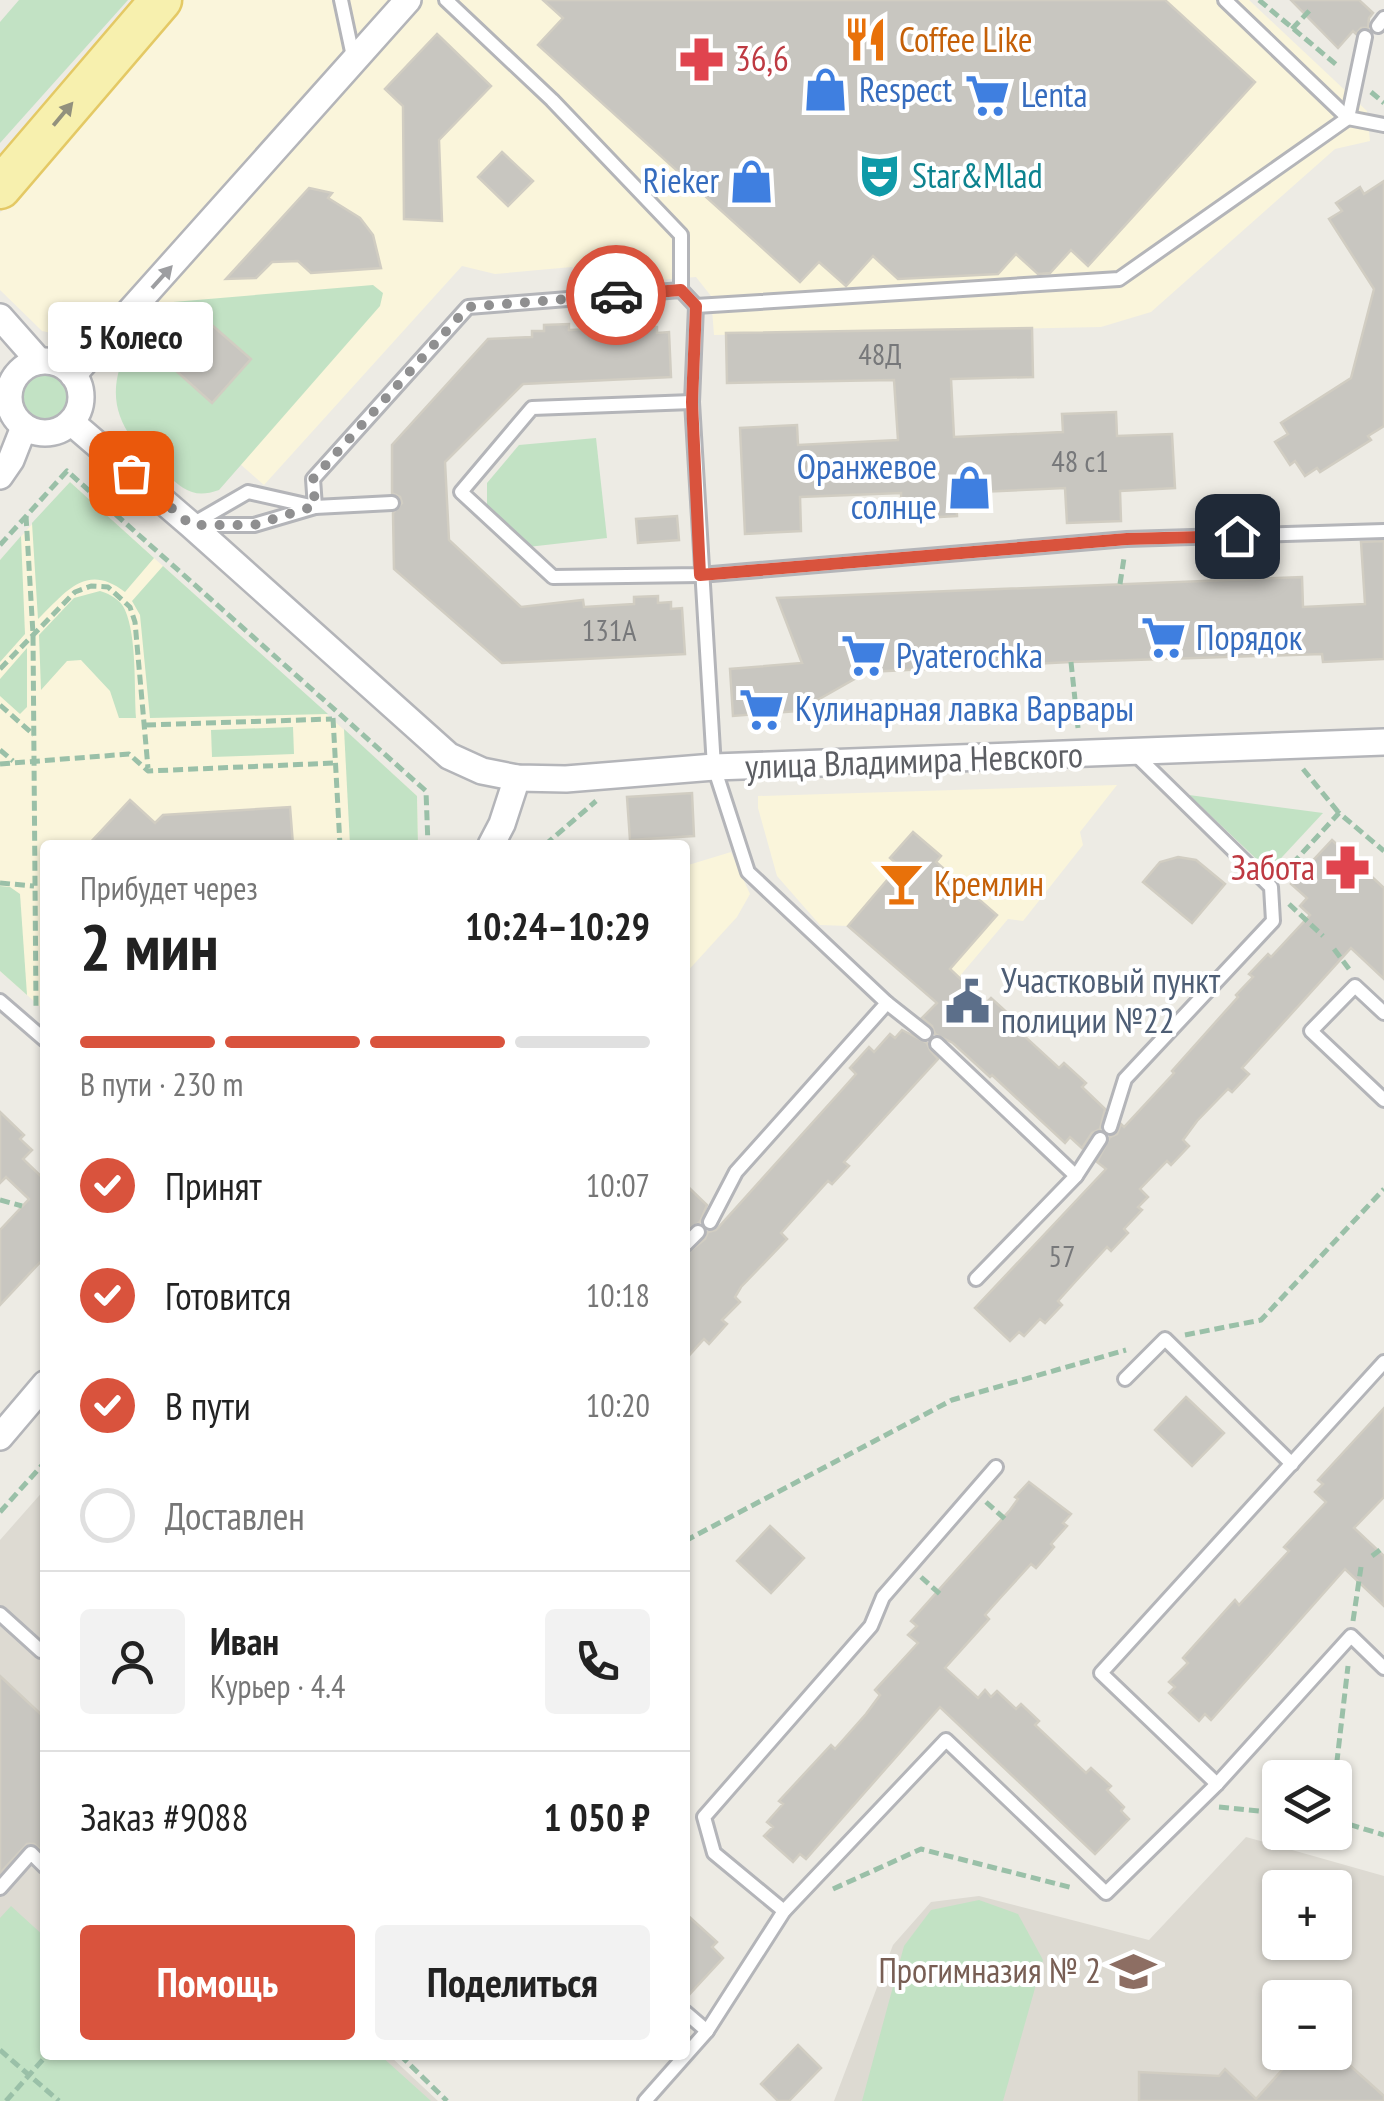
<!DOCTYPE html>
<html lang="ru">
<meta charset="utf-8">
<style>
:root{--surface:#fff;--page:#f2f2f2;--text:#222;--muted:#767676;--line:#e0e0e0;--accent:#d9533d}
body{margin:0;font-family:"PT Sans Narrow",sans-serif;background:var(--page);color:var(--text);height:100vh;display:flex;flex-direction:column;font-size:38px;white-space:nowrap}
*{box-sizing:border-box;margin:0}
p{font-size:32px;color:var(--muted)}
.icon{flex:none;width:55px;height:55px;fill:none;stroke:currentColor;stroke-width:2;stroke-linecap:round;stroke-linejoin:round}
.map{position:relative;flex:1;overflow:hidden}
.drawer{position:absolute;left:40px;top:840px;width:650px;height:1220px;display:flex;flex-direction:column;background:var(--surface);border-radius:10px;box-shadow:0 2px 8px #0004}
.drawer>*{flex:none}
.tools{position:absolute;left:1262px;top:1760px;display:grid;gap:20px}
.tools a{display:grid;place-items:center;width:90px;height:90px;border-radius:10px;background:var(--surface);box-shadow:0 2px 8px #0004;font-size:50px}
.pin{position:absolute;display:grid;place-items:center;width:85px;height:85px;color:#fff;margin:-42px;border-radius:20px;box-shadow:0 5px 15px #0006}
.courier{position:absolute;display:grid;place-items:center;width:100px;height:100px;margin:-50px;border:8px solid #d9533d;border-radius:50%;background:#fff;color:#222;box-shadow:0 2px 12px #0007}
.bubble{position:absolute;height:70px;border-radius:10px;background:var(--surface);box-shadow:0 2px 8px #0004;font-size:32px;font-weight:600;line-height:70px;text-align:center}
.head em{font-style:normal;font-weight:600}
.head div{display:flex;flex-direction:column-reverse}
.head{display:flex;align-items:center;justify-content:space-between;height:170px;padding:0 40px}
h1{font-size:65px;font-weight:600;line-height:75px}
.bar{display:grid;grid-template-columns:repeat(4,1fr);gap:15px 10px;align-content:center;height:120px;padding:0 40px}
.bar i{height:12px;border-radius:8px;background:var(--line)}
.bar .current{background:var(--accent)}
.bar p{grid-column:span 4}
.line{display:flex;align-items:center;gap:25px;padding:0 40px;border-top:2px solid var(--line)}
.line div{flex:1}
.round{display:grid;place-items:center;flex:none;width:105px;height:105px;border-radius:10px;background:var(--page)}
ol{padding:0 40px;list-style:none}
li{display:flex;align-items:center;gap:30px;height:110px}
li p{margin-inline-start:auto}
li .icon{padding:10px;border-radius:50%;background:var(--accent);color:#fff;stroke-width:4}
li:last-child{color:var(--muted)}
li i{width:55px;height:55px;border:5px solid var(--line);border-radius:50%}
.button{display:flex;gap:20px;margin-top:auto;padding:20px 40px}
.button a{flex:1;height:115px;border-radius:10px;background:var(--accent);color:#fff;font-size:40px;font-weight:600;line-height:115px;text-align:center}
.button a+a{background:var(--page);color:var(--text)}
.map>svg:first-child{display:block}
.commercial{fill:#faf5db}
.education{fill:#dddad2;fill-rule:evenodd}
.green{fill:#c2e2c4}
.building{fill:#c8c6c0;stroke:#d1cdc2;stroke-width:2.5}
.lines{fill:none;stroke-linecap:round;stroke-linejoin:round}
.lane-casing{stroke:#b4b5b9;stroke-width:18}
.street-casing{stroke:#b4b5b9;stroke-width:30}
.primary-casing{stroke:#e4c965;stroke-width:45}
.path{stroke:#9ac0a8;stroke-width:5;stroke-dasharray:10 5;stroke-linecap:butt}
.lane{stroke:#fff;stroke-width:12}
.street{stroke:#fff;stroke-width:25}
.primary{stroke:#f7f0ae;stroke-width:40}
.oneway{fill:#92917d}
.oneway2{fill:#9d9ea1}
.done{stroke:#8f8f90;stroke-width:10;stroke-dasharray:0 18}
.route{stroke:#d9533d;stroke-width:12}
.labels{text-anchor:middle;stroke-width:8;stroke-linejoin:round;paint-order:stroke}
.number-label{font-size:30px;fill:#77787a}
.food-label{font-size:35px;fill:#c56008;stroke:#fff;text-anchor:start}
.health-label{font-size:35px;fill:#be3a42;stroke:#fff;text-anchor:start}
.shop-label{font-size:35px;fill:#366cbe;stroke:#fff;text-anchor:start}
.culture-label{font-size:35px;fill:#0d838f;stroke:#fff;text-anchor:start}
.street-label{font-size:35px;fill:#5c5e63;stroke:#fff}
.service-label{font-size:35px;fill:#4e5e75;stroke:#fff;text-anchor:start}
.education-label{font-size:35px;fill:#785e54;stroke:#fff;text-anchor:end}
</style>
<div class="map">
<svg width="1384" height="2101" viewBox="0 0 1384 2101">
<rect width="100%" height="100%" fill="#edebe4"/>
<g class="commercial">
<path d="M184 0H1249L1367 111 1370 141 1335 149 1151 312 1101 327 714 335 711 296 696 277 590 286 572 267 495 274 462 266 264 485 135 372 87 341 42 331 0 290V213Z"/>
<path d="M70 482 417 796 418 845H45V1011L0 971V560Z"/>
<path d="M1117 785 1080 832 1083 845 1023 921 1008 919 937 1003 848 926 820 925 777 876 758 808V796Z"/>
<path d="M731 852 750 894 737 917 685 974V866Z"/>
</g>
<g class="education">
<path d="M45 1489V2055H389L438 2101H0V1540Z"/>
<path d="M1246 1837 1384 1876V2101H834L893 1945 931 1902 979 1896 1149 1940ZM1280 1888H1335V1942H1280ZM1280 1998H1335V2052H1280Z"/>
</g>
<g class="green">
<path d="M19 0H128L0 143V22Z"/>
<path d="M373 285 383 293 380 306 219 490C194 499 184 490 165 473 133 445 105 414 120 367 126 349 159 318 173 302Z"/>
<circle cx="45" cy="398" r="26"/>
<path d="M596 438 607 538 528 547 487 505V483L519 445Z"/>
<path d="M70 482 154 558 125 592C86 562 66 592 38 619L32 523Z"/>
<path d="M21 536 25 634 0 662V560Z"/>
<path d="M163 566 328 714 150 718 140 615 132 601Z"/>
<path d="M100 591C110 594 121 600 125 610 137 637 134 688 136 718H119L110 691 81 660 67 661 41 690 39 635 74 598Z"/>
<path d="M27 648V707L20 714 0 696V679Z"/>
<path d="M293 727 294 754 212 757 211 730Z"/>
<path d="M344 729 417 796 418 845H350Z"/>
<path d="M1189 795 1323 813 1269 871Z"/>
<path d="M0 886 10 887 20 894 27 995 0 971Z"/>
<path d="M979 1900 1018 1914 1043 1960 1003 2101H862L904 1946 931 1910Z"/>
<path d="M11 1906 45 1937V2055H380L431 2101H0V1918Z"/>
</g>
<g class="building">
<path d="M543 0H1165L1255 82 1088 266 1071 250 1050 273 1038 274 1016 254 998 274 898 279 873 256 846 286 819 262 800 282 538 45 563 18Z"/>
<path d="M1291 0H1359L1373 13 1369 18 1368 28H1361L1356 34 1353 31 1338 48Z"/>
<path d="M437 34 491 86 439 140 442 221 404 219 403 106 385 89Z"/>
<path d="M502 152 533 181 508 206 478 177Z"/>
<path d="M1384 181V426L1368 436 1371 440 1320 472 1317 468 1305 476 1295 461 1290 465 1275 442 1288 434 1281 423 1351 378 1374 289 1329 219 1342 211 1336 203 1360 187 1364 194Z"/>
<path d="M309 188 332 193 328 198 360 218 373 235 381 268 311 273 298 261 272 262 256 278 226 279Z"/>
<path d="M642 321 643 327H657V333L669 332 671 377 523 384 445 462 449 540 521 607 583 600 584 607 634 604V597L658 596V603L671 602V609L682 608 685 654 502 663 394 569 393 513 402 503 400 497 392 493V445L488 339 532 337V331H544V325L569 324V330L620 328 619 322Z"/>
<path d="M213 326 251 359 212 403 174 369Z"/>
<path d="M1032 328 1033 377 951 379 954 437 1063 432 1062 414 1116 412 1117 436 1172 434 1175 488 1120 491 1121 521 1067 523 1065 488 956 493 957 516 902 519 901 493 800 497 801 531 745 534 740 428 797 425 798 445 898 440 894 380 727 383 726 333Z"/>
<path d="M677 516 679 540 638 543 636 519Z"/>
<path d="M1384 541V659L1323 662 1322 654 1071 662 867 672 798 711 733 716 730 669 802 663 777 598 1302 577 1303 607 1365 604 1361 542Z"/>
<path d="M692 793 694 836 630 840 627 797Z"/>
<path d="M130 800 155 823 163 815 290 807 293 845H88Z"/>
<path d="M913 832 941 856 936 862 997 915 950 969 986 1003 991 998 1012 1017 1008 1021 1059 1068 1064 1063 1086 1083 1082 1087 1105 1109 1100 1129 1092 1133 1082 1148 1070 1137 1065 1143 992 1075 990 1077 953 1043 935 1034 932 1026 922 1018 937 1003 848 926 899 866 890 858Z"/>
<path d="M1332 840 1384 888V979L1351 948 1242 1068 1249 1074 1232 1092 1228 1089 1197 1121 1183 1140 1189 1146 1171 1165 1167 1161 1140 1189 1148 1197 1138 1207 1142 1210 1124 1229 1128 1233 1111 1251 1107 1247 1075 1282 1058 1301 1062 1305 1045 1323 1040 1319 1024 1336 1019 1332 1010 1341 975 1308 1106 1169 1097 1162 1110 1137 1117 1134 1121 1124 1124 1127 1174 1073 1172 1071 1238 997 1236 995 1253 977 1249 974 1268 954 1271 957 1310 915 1300 906 1307 898 1291 884Z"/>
<path d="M1178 857 1196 860 1225 884 1192 923 1143 882 1160 862Z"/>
<path d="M902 1030 927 1043 930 1050 938 1059 844 1162 849 1166 832 1184 828 1181 781 1233 787 1239 741 1287 735 1297 740 1302 722 1320 727 1324 709 1344 704 1339 685 1360V1255L705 1239 708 1232 716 1230 840 1092 856 1074 850 1068 869 1047 874 1052 890 1034 895 1038Z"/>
<path d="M0 1112 24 1135 20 1139 32 1150 23 1159 45 1180V1257L0 1305V1230L29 1199 6 1177 0 1183Z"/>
<path d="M685 1184 707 1205 700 1222 685 1231Z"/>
<path d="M1186 1397 1224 1433 1192 1466 1155 1430Z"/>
<path d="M1384 1408V1497L1354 1528 1384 1556V1606L1345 1569 1211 1720 1205 1714 1199 1721 1169 1693 1175 1687 1169 1682 1188 1663 1183 1658 1235 1600 1239 1605 1289 1551 1284 1547 1326 1502 1315 1492 1323 1484 1318 1480Z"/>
<path d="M1029 1482 1071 1514 1063 1523 1067 1526 1051 1544 1054 1547 1036 1568 1031 1564 1001 1597 985 1615 989 1619 945 1668 978 1698 985 1690 991 1697 997 1691 1016 1709 1021 1704 1039 1721 1035 1725 1068 1756 1086 1773 1091 1768 1111 1786 1107 1790 1124 1807 1121 1811 1129 1819 1095 1854 940 1707 806 1859 800 1854 793 1862 764 1836 773 1827 767 1822 783 1804 779 1801 831 1745 835 1749 866 1714 880 1695 875 1690 918 1643 908 1635 917 1626 911 1621 1010 1510 1018 1499 1015 1497Z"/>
<path d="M770 1526 804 1558 771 1593 737 1561Z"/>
<path d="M0 1676 45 1718V1853L34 1844H27L0 1873Z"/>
<path d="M685 1913 717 1942 712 1947 723 1958 685 1999Z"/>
<path d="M798 2045 821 2068 789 2101H778L761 2084Z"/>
<path d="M1298 2052H1335L1384 2096V2101H1139V2072L1219 2076 1225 2069 1256 2099Z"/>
</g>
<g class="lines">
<defs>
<g id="lane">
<path d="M341 0 354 61"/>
<path d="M446 0 552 100 681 235V290"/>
<path d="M1225 0 1348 118 1384 125"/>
<path d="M1378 26 1384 18"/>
<path d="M696 306 1119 279 1348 118 1365 37"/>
<path d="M692 402 532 408 461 492 553 577 700 575 1127 539 1384 531"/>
<path d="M191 525 248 492 315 507 313 479 468 307 681 290 696 306 692 402 714 767 748 872 887 1003 736 1172 710 1222"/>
<path d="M194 525H254L315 507 392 503"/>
<path d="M0 1001 45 1040"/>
<path d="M887 1003 925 1033"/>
<path d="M1384 1013 1355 986 1311 1031 1384 1100"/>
<path d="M937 1044 1076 1176 976 1279"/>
<path d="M1110 1127 1125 1079 1273 921 1271 887 1136 755"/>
<path d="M1076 1176 1100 1139"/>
<path d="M685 1245 698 1232"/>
<path d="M1125 1379 1165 1339 1292 1464"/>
<path d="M0 1614 41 1651 45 1647"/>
<path d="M1217 1784 1101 1673 1384 1362"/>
<path d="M0 1888 31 1853 45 1867"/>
<path d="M784 1911 714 1853 704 1817 871 1626 883 1597 996 1467"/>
<path d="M685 2012 707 2031"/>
<path d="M645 2101 707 2031 784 1911 946 1740 1106 1893 1217 1784 1351 1636 1384 1668"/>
</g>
<g id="street">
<path d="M0 317 39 361"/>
<circle cx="45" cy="397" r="36"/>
<path d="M73 375 408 0"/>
<path d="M71 422 191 525 449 756 482 771 517 778 566 779 714 767 1384 742"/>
<path d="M0 476 11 460 24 427"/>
<path d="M491 845 502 824 517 778"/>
<path d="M0 1437 45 1384"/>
</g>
<path id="primary" d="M0 188 161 0"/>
</defs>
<use href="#lane" class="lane-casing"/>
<use href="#street" class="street-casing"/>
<use href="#primary" class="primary-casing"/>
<g class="path">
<path d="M1259 0 1339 67"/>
<path d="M1292 29 1311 9"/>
<path d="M1371 92 1384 103"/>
<path d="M26 516 33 634 36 1008"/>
<path d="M0 545 67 471 426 791 428 845"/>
<path d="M1120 584 1124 558"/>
<path d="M1071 662 1078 728"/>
<path d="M0 669 75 592 91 586 108 587 130 607 135 622 148 768"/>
<path d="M0 705 34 735"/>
<path d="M333 718 340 845"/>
<path d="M146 725 332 719"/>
<path d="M0 750 13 761"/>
<path d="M0 764 129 754 148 771 335 763"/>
<path d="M1303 769 1339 813"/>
<path d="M545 845 596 801"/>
<path d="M1282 875 1339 813 1384 851"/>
<path d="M0 883 34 886"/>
<path d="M1289 904 1323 936"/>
<path d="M1334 949 1349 969"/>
<path d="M0 1200 22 1206"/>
<path d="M1185 1335 1261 1320 1384 1189"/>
<path d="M986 1502 1006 1520"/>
<path d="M0 1512 45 1462"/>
<path d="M685 1541 952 1400 1126 1350"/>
<path d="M1372 1556 1384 1547"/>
<path d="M921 1577 941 1595"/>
<path d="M1353 1621 1361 1567"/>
<path d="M1335 1778 1348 1666"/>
<path d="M1219 1807 1280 1813"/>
<path d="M1335 1820 1384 1835"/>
<path d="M833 1889 921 1849 1073 1888"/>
<path d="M0 2050 59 2101"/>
<path d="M400 2055 447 2101"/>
<path d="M6 2101 47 2055"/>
</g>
<use href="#lane" class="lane"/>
<use href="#street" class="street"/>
<use href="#primary" class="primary"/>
</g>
<defs><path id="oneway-solid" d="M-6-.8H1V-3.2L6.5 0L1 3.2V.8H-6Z" transform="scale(2.5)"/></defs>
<use class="oneway" href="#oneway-solid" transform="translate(63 114) rotate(-50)"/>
<use class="oneway2" href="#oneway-solid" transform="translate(162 277) rotate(-48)"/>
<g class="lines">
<path class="done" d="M131 473 191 525H254L315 506 313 479 468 307 616 295"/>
<path class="route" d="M616 295 681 290 696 306 692 402 700 575 1127 539 1237 536"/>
</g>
<defs>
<symbol id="restaurant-bare" viewBox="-9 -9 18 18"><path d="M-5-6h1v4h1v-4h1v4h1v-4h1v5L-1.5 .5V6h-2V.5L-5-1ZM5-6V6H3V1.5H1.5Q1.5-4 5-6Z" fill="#e8710a" stroke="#fff" stroke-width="2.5" paint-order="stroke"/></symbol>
<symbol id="pharmacy-bare" viewBox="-9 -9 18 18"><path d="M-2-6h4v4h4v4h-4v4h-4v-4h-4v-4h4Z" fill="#e0444e" stroke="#fff" stroke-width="2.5" paint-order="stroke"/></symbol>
<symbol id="shop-bare" viewBox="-9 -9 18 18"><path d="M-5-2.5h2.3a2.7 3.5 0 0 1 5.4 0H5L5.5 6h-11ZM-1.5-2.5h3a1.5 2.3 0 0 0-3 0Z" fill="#3f7fe0" stroke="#fff" stroke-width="2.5" paint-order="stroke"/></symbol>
<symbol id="supermarket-bare" viewBox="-9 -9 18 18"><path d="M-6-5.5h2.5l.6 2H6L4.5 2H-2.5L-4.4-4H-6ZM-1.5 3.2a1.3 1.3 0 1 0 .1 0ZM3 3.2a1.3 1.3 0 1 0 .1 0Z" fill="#3f7fe0" stroke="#fff" stroke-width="2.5" paint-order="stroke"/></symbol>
<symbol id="theatre-bare" viewBox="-9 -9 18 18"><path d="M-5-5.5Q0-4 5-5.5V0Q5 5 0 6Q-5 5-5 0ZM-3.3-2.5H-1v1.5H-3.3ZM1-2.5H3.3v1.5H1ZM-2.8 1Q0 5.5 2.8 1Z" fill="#0f9aa8" stroke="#fff" stroke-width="2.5" paint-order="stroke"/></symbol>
<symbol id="bar-bare" viewBox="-9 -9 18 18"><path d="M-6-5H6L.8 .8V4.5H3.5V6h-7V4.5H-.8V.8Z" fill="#e8710a" stroke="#fff" stroke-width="2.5" paint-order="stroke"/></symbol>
<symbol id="civic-bare" viewBox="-9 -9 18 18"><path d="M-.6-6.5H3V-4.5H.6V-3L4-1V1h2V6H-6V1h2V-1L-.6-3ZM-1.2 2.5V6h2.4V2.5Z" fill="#5c6f8a" stroke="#fff" stroke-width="2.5" paint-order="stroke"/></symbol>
<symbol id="school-bare" viewBox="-9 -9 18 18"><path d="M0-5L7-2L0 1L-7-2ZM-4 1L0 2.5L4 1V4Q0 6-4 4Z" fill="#8d6e63" stroke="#fff" stroke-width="2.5" paint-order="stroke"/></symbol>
</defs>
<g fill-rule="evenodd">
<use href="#restaurant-bare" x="834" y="8" width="63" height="63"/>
<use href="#pharmacy-bare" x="670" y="28" width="63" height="63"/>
<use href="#shop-bare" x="794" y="58" width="63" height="63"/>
<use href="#supermarket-bare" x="956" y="64" width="63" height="63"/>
<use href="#theatre-bare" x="848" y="144" width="63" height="63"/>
<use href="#shop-bare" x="720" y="150" width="63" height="63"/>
<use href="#shop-bare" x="938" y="456" width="63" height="63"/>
<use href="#supermarket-bare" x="1132" y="606" width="63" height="63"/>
<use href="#supermarket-bare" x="832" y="624" width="63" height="63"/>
<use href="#supermarket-bare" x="730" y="678" width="63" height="63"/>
<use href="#pharmacy-bare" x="1316" y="836" width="63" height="63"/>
<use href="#bar-bare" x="870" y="852" width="63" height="63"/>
<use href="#civic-bare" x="936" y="970" width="63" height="63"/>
<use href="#school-bare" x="1102" y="1940" width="63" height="63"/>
</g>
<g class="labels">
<g class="number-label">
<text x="880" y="365">48Д</text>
<text x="1080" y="472">48 с1</text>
<text x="609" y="641">131А</text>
<text x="1062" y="1267">57</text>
</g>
<g class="food-label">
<text x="899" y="52">Coffee Like</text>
<text x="934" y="896">Кремлин</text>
</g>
<g class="health-label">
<text x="735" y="71">36,6</text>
<text x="1315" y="880" text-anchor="end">Забота</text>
</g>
<g class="shop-label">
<text x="859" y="102">Respect</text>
<text x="1021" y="107">Lenta</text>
<text x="719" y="193" text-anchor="end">Rieker</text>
<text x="937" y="479" text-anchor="end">Оранжевое<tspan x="937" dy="40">солнце</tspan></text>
<text x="1196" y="650">Порядок</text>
<text x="896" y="668">Pyaterochka</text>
<text x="795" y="721">Кулинарная лавка Варвары</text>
</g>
<g class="culture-label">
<text x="912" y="188">Star&amp;Mlad</text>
</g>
<g class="street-label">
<text transform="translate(914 761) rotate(-2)" y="12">улица Владимира Невского</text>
</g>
<g class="service-label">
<text x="1001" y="993">Участковый пункт<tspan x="1001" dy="40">полиции №22</tspan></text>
</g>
<g class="education-label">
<text x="1101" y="1983">Прогимназия № 2</text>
</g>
</g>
</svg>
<div class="tools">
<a><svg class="icon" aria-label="layers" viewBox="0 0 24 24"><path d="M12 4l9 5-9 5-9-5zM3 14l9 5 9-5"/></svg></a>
<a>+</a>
<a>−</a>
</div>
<div class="pin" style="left:131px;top:473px;background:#ea580c"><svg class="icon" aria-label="bag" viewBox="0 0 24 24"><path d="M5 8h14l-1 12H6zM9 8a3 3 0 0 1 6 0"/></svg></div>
<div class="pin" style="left:1237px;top:536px;background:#1f2937"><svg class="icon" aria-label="home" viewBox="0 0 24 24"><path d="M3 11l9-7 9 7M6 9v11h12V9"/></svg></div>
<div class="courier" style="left:616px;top:295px"><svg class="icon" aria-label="car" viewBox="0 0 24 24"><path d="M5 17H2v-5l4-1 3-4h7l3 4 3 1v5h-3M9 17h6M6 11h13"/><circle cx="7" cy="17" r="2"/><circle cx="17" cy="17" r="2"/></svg></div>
<div class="bubble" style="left:48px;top:302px;width:165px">5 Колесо</div>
<section class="drawer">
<div class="head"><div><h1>2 мин</h1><p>Прибудет через</p></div><em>10:24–10:29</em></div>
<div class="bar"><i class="current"></i><i class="current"></i><i class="current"></i><i></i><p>В пути · 230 m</p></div>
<ol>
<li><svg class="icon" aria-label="check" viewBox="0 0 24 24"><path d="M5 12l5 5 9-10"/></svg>Принят<p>10:07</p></li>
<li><svg class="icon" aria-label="check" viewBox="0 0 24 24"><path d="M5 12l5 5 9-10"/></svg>Готовится<p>10:18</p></li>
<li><svg class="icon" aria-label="check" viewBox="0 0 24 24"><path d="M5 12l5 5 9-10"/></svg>В пути<p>10:20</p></li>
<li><i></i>Доставлен</li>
</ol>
<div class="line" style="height:180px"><a class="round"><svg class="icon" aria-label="person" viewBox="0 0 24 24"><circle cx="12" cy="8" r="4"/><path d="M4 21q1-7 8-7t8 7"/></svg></a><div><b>Иван</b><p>Курьер · 4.4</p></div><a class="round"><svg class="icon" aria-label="phone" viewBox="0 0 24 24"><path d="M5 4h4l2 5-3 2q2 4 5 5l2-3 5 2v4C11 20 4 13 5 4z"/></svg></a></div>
<div class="line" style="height:130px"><div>Заказ #9088</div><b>1 050 ₽</b></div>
<div class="button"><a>Помощь</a><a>Поделиться</a></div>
</section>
</div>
